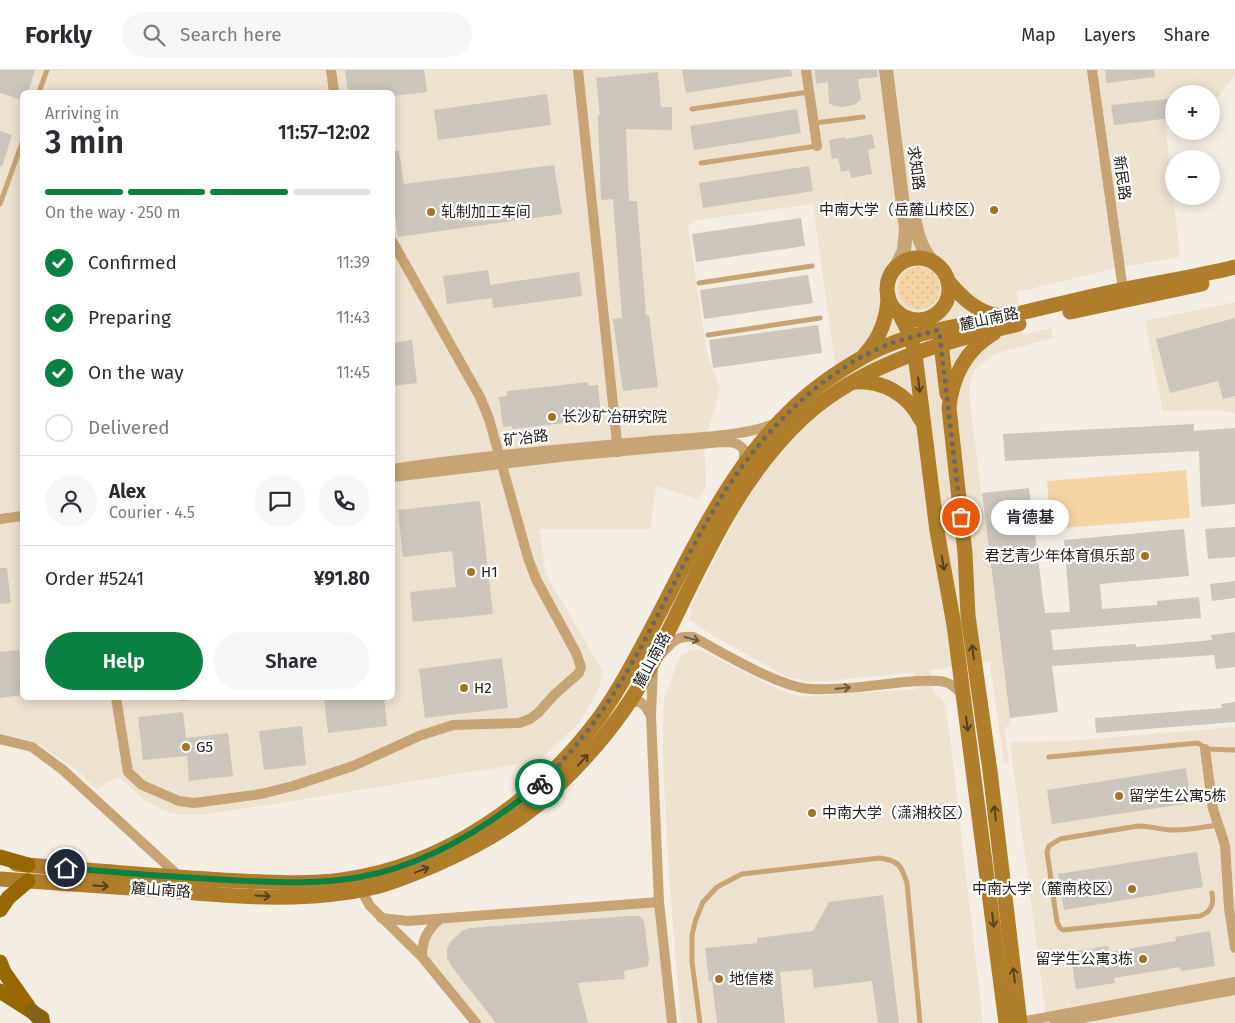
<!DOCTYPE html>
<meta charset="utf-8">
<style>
:root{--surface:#fff;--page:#f7f7f7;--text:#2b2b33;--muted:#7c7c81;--line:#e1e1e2;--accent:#0b8043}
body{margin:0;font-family:"Fira Sans","Noto Sans SC",sans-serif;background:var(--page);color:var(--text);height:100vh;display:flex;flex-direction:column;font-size:19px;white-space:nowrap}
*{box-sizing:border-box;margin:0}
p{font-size:16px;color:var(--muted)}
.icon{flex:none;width:28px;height:28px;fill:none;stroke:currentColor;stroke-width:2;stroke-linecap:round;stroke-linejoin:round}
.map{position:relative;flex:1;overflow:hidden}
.panel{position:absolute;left:20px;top:20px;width:375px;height:610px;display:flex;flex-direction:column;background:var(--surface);border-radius:8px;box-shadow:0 2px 12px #0003}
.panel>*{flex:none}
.fabs{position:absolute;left:1165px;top:15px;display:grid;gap:10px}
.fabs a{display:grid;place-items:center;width:55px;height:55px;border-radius:50%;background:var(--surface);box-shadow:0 2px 12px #0003;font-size:25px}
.pin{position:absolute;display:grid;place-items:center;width:42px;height:42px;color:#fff;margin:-21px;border:2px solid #fff;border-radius:50%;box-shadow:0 1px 5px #0007}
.courier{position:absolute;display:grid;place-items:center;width:50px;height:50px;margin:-25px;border:4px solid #0b8043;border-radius:50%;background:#fff;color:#222;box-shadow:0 1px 6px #0007}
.bubble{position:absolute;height:35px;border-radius:18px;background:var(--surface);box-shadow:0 2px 12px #0003;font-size:16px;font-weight:600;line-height:35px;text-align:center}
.overview em{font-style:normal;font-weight:600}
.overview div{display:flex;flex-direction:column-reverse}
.overview{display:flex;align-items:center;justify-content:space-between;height:85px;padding:0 25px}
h1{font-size:32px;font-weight:600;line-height:38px}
.bar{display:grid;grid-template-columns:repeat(4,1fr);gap:8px 5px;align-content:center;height:60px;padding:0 25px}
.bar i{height:6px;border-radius:4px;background:var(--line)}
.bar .active{background:var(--accent)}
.bar p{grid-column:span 4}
.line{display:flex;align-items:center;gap:12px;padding:0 25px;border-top:1px solid var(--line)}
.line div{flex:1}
.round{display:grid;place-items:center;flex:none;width:52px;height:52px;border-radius:26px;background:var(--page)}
ol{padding:0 25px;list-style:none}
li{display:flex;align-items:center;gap:15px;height:55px}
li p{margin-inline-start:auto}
li .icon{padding:5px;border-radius:50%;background:var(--accent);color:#fff;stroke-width:4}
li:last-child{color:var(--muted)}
li i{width:28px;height:28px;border:2px solid var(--line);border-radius:50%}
.action{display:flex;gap:10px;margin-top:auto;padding:10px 25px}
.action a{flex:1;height:58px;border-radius:30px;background:var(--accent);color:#fff;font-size:20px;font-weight:600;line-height:58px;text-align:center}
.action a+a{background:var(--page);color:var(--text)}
header{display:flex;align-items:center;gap:30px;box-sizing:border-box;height:70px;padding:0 25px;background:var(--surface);border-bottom:1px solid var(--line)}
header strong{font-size:24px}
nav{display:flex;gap:28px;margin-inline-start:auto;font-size:18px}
.search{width:350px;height:45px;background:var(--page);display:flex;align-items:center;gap:12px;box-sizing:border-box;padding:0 18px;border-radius:28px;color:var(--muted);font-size:19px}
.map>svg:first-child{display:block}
.built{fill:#ede1d0;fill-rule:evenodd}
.grass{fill:url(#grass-dots)}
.park{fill:#f5d4a4}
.building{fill:#cdc6bc}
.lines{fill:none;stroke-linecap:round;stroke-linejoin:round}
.service{stroke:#c6a473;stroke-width:5}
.minor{stroke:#c6a473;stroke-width:10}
.tertiary{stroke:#c6a473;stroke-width:14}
.secondary{stroke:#b07e2a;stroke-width:15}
.primary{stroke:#976700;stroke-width:15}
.trunk{stroke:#856018;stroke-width:15}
.oneway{stroke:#554222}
.oneway2{stroke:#6d5c44}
.done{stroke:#6d6863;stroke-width:5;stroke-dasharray:0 9}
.route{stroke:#0b8043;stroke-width:6}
.poi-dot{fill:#a17325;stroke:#fff;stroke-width:2}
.labels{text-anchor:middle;stroke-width:4.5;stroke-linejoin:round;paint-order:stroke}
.street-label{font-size:15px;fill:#24211e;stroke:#fff}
.poi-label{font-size:15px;fill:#24211e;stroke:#fff;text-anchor:start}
</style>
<header>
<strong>Forkly</strong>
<div class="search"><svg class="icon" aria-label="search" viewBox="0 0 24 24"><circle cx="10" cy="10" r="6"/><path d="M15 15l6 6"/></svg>Search here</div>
<nav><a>Map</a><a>Layers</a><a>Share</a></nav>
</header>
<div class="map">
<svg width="1235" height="953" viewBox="0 0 1235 953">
<defs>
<pattern id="grass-dots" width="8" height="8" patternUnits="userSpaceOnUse" patternTransform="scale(1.25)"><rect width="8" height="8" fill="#f5d4a4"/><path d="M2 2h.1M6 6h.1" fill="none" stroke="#d2b68d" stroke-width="1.8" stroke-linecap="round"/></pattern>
</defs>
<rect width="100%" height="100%" fill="#f4ede3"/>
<g class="built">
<path d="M0 0H1235V5L1211 35V24H1174V47L1165 53 1180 187 1120 197 1017 222 1022 265 1051 258 1053 268 997 283 975 299 970 312 969 325 1011 656 1005 657 1009 693 1004 694 990 592 930 600 933 622 942 629 945 636 950 667 983 953H681L670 819 663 694V656L664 629 677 593 682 585 691 580 699 579 769 615 788 623 805 627 916 619 914 602 828 611H805L787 607 712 565 690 550 691 540 695 528 741 438 759 408 784 377 810 352 840 329 813 134 697 150 688 156 707 283 720 319 704 374 706 412 705 419 698 429 656 416 650 459H539L546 504 603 602 599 618 580 652 539 691 204 745H179L162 740 144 730 119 707 96 719 78 701 40 675 28 670 0 663ZM22 22H392V628H22Z"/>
<path d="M1235 232V343L1219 340 1163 341 1145 251Z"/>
<path d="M1235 657V953H1047L1010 672 1066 671Z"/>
<path d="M659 832 672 953H476L423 887 422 876 441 849Z"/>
</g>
<circle class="grass" cx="919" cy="218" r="21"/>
<path class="park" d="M1186 400 1190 448 1051 459 1047 411Z"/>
<g class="building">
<path d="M0 0H35L28 22H22V30L0 23Z"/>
<path d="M345 0H424L427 22 392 26V22H348Z"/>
<path d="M682 0H791L792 6 686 23Z"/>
<path d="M815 0H877L878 7 858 9 861 30 854 35 841 37 829 34 828 12 816 14Z"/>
<path d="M1105 0H1154L1155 7 1106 13Z"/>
<path d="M658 2 661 37H672V60L626 59 629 131H637L646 245H649L658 317 623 321 613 249 622 248 613 129 601 130 598 45H600L596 8Z"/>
<path d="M547 24 551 55 438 70 434 40Z"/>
<path d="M1168 29 1170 48 1114 55 1111 35Z"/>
<path d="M797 39 801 63 694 80 690 56Z"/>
<path d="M0 61 12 65 2 97 0 96Z"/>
<path d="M872 64 875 78 868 80 872 104 851 108 849 100 841 102 838 88 832 89 829 70 845 67 846 69Z"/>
<path d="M392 81H399L404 114 554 95 562 144 398 167 392 126Z"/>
<path d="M809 96 813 121 703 138 699 113Z"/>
<path d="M801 148 805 176 696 192 692 164Z"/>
<path d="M488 200 490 215 579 202 582 226 493 238 492 228 447 234 443 206Z"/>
<path d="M808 205 813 233 704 249 700 220Z"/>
<path d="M1235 248V326L1223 329 1218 311 1170 323 1156 269Z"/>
<path d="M818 255 822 283 713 298 709 270Z"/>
<path d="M412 270 417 313 392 316V273Z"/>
<path d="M588 312V316L598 315 601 346 593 347V350L512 359V356L503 357 499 327 507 326V321Z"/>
<path d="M1194 354V361L1235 358V434L1201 437 1199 381 1005 391 1003 364Z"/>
<path d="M1029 418 1045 543 1070 542 1064 470 1184 459 1189 506 1100 514 1102 539 1157 535V531L1199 527 1201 548 1051 560 1053 580 1136 574V577L1212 570 1211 565 1235 562V597L1216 599 1214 585 1052 596 1058 642 1010 648 982 423Z"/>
<path d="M480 431 493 544 413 552 410 522 456 517 452 481 403 487 398 440Z"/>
<path d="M1235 457V487L1208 489 1205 459Z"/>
<path d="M0 498H7L11 533 0 534Z"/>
<path d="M1235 511V528L1212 531 1210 514Z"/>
<path d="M19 580 22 603V625L0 628V582Z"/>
<path d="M502 588 508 638 425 648 419 599Z"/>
<path d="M324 628H384L387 656 328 663Z"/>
<path d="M1235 632V652L1096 663 1095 648 1222 638 1221 634Z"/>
<path d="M183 642 186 668 228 663 233 706 189 711 187 686 143 690 138 647Z"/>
<path d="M302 656 306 695 264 700 259 661Z"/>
<path d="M1186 698 1191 733 1052 754 1047 720Z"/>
<path d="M1197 782 1203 817 1064 840 1058 804Z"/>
<path d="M883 825 899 953H878L872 911 814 918 812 899 780 902 785 953H717L712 911H709L705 878 757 873V868L813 861 829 832Z"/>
<path d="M629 846H640L644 851 649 890 648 896 624 901 625 909 578 913 588 953H496L452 897 447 888V879L451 871 462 861 469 858Z"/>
<path d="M1210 861 1215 896 1181 901 1180 897 1114 908 1115 913 1076 919 1070 882 1108 876 1109 882 1176 871 1175 867Z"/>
</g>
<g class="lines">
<g class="service">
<path d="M39 22 47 0"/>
<path d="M692 39 809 22"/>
<path d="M814 53 863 47"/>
<path d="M701 93 817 76"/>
<path d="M0 134 22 73"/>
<path d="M699 213 812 196"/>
<path d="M708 265 820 248"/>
<path d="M181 628H186"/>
<path d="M1049 687 1198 673 1204 677 1205 679 1235 680"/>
<path d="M1212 823C1214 835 1211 842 1200 846L1063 860 1060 858 1057 852 1047 782 1049 776 1060 769 1138 756C1149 756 1159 759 1170 760 1186 761 1203 757 1218 755"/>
<path d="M700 953 692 892V865L696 849 703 832 717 817 742 804 880 788C899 791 901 795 907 813L920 953"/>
</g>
<g class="minor">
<path d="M331 0 334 22"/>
<path d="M578 0 618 382"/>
<path d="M806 0 817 76"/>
<path d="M1092 0 1123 220"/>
<path d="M392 399C478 386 564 379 650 371 686 368 742 367 774 354"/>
<path d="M392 407 569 386 722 372C732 372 738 372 744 380V393"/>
<path d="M0 449 22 446"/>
<path d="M661 584C672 573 676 565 693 567 722 582 780 618 811 619 847 621 883 613 918 611 927 611 936 610 945 612 952 614 958 620 963 625"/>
<path d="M653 597 651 646 659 832 672 953"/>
<path d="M116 628 128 702 142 715 179 731 194 733 261 724 293 716 353 696 419 666 453 655 519 653 530 649 538 643 554 625 579 603 581 597 576 583 536 509 528 488 489 349 480 327 392 171"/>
<path d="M628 636 633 632H640L645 636 651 646"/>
<path d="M0 669 32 677 63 700 181 808"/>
<path d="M1205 679 1213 739 1225 775 1229 838 1235 878"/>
<path d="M362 814 365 827 370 836 422 887 476 953"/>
<path d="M381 848 408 851 659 832"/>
<path d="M422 887C422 870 427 860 440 849"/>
<path d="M1015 953 1235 912"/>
<path d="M1055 953 1235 920"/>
</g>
<g class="tertiary">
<path d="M886 0 906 159 904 181 895 199"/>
<path d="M913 137C915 157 919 178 934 193"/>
</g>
<g class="secondary">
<circle cx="918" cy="219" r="31"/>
<path d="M948 211C962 228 978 243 1000 246"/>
<path d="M1070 242 1202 214"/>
<path d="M899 243 911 267 915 284 937 461 954 555 1006 953"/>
<path d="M994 263C966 279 952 307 949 338L965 483 968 546 990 701 1020 953"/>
<path d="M940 265 947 324"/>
<path d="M865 284C880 269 888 246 888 225"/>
<path d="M854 312C882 310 908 324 921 350"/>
<path d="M16 794C85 800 154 806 223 810 263 812 303 815 342 810 445 796 537 731 599 648 622 616 640 580 658 546 702 461 744 370 824 312 844 298 865 284 888 275 924 260 965 255 1003 247 1044 238 1085 227 1126 219 1162 212 1199 206 1235 197"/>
<path d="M0 809C53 813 106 816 159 820 231 826 305 834 375 817 395 812 416 803 435 795 472 779 508 759 539 734 548 727 555 719 562 712 599 676 631 635 654 590 697 506 733 412 804 347 862 294 944 271 1019 254"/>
</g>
<g class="primary">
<path d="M0 787 28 795"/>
<path d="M0 840 8 828 28 811"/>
<path d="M0 892 4 902 28 936"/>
<path d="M0 921 42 948"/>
</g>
<path class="trunk" d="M32 941 43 953"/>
</g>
<defs><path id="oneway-shaft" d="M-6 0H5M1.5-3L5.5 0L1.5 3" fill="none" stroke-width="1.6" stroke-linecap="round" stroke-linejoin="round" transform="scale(1.25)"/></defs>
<g class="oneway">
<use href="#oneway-shaft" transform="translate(919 315) rotate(83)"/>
<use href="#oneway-shaft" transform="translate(943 493) rotate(80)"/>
<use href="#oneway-shaft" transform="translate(973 582) rotate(-97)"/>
<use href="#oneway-shaft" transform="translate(967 654) rotate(82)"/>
<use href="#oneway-shaft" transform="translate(583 690) rotate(-48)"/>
<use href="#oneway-shaft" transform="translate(995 743) rotate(-97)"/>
<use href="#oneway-shaft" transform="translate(422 800) rotate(-21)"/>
<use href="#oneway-shaft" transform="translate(101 816) rotate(3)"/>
<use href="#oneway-shaft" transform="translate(263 826) rotate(3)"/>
<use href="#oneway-shaft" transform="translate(993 850) rotate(83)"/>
<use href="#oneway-shaft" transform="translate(1014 905) rotate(-97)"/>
</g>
<g class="oneway2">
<use href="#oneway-shaft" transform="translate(692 569) rotate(15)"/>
<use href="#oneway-shaft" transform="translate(843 618) rotate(-5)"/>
</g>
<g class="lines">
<path class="done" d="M540 714C549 707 556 698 563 690 591 659 613 627 633 591 663 539 687 483 719 431 758 367 820 300 892 273 907 268 923 264 939 260L961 447"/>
<path class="route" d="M66 798C120 803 174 807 228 810 272 812 317 815 360 807 428 795 488 757 540 714"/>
</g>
<g class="poi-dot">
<circle cx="994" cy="140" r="5"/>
<circle cx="431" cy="142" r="5"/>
<circle cx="552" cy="347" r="5"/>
<circle cx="1145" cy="486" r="5"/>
<circle cx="471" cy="502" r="5"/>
<circle cx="464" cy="618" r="5"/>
<circle cx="186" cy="677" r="5"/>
<circle cx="1119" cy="726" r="5"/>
<circle cx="812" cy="743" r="5"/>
<circle cx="1132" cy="819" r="5"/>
<circle cx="1143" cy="889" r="5"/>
<circle cx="719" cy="909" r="5"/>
</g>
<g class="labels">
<g class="street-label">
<text transform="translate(916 98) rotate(82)" y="5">求知路</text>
<text transform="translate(1122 108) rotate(82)" y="5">新民路</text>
<text transform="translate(989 249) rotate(-12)" y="5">麓山南路</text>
<text transform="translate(526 368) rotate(-7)" y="5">矿冶路</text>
<text transform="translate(652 590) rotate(-62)" y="5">麓山南路</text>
<text transform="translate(161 820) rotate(4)" y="5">麓山南路</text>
</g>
<g class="poi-label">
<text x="984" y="145" text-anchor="end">中南大学（岳麓山校区）</text>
<text x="441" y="147">轧制加工车间</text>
<text x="562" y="352">长沙矿冶研究院</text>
<text x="1135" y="491" text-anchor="end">君艺青少年体育俱乐部</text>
<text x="481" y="507">H1</text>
<text x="474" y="623">H2</text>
<text x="196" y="682">G5</text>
<text x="1129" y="731">留学生公寓5栋</text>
<text x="822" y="748">中南大学（潇湘校区）</text>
<text x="1122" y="824" text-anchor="end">中南大学（麓南校区）</text>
<text x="1133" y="894" text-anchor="end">留学生公寓3栋</text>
<text x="729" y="914">地信楼</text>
</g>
</g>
</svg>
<div class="fabs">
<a>+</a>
<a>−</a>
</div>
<div class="pin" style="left:961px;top:447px;background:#ea580c"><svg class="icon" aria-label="bag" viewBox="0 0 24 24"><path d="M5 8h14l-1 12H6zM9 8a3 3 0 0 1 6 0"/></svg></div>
<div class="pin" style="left:66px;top:798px;background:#1f2937"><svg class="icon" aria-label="home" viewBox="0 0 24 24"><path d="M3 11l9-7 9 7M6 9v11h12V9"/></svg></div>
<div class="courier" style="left:540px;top:714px"><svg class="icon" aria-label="bike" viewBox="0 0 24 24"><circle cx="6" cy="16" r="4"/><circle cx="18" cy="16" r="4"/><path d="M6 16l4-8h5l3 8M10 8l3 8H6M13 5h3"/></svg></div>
<div class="bubble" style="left:991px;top:430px;width:78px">肯德基</div>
<section class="panel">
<div class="overview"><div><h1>3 min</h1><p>Arriving in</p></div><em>11:57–12:02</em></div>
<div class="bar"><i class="active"></i><i class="active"></i><i class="active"></i><i></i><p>On the way · 250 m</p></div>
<ol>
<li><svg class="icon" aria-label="check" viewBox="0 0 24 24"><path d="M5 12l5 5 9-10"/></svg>Confirmed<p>11:39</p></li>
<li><svg class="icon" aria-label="check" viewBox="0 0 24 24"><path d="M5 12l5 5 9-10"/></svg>Preparing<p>11:43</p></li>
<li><svg class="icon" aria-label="check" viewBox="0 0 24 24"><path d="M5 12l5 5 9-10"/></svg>On the way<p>11:45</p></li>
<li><i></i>Delivered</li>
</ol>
<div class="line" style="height:90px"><a class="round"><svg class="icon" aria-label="person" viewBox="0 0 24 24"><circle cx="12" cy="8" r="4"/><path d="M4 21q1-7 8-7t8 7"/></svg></a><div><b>Alex</b><p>Courier · 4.5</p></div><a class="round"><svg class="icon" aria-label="chat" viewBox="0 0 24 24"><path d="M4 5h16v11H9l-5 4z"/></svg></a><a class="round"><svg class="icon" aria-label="phone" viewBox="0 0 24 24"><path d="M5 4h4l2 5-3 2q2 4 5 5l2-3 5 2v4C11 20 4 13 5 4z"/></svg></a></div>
<div class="line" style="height:65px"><div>Order #5241</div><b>¥91.80</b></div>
<div class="action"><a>Help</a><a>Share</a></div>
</section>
</div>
